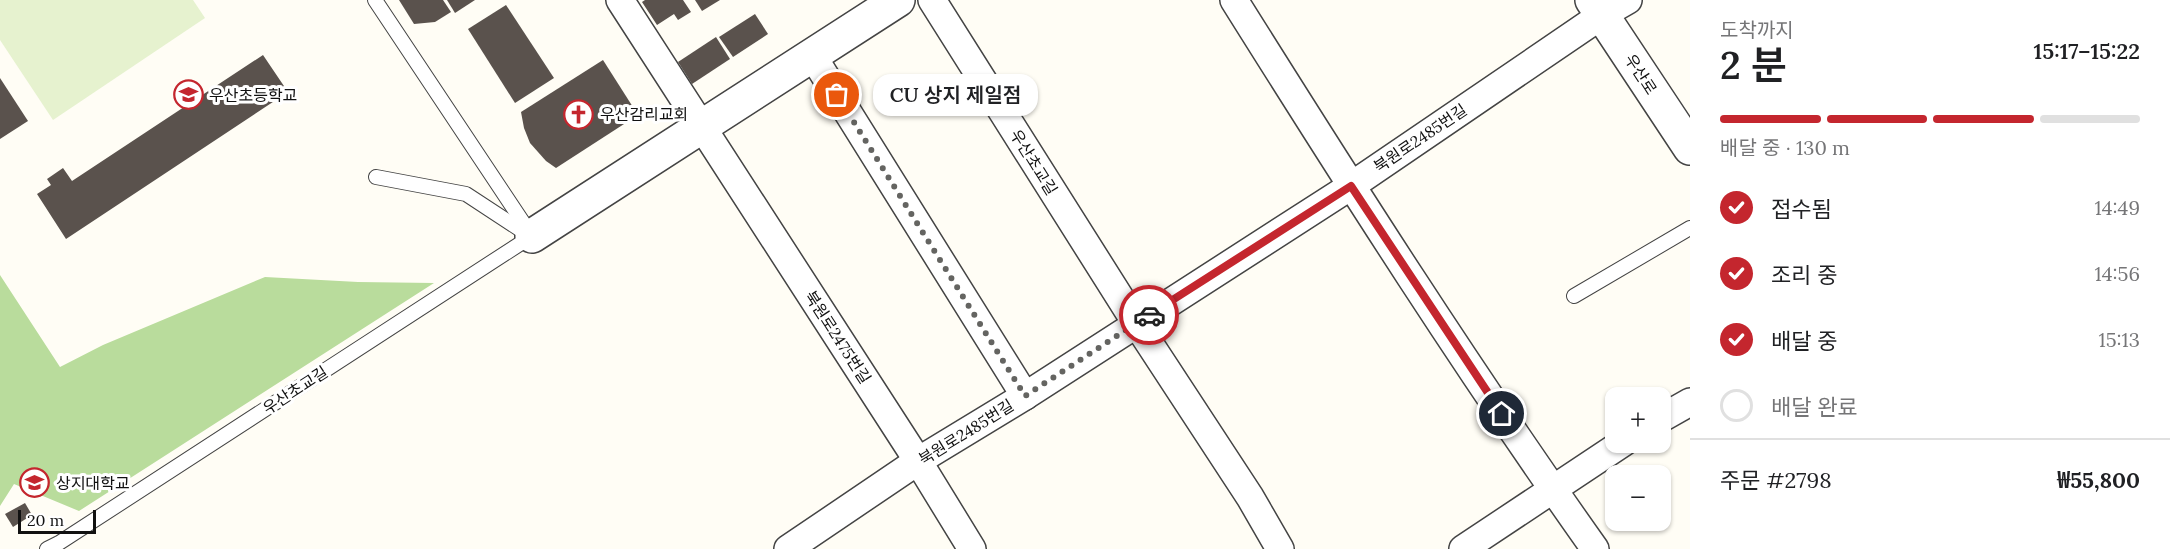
<!DOCTYPE html>
<html lang="ko">
<meta charset="utf-8">
<style>
:root{--surface:#fff;--page:#f2f2f2;--text:#202124;--muted:#757577;--line:#e0e0e0;--accent:#c4262e}
body{margin:0;font-family:Lora,"Noto Sans KR",serif;background:var(--page);color:var(--text);height:100vh;display:flex;flex-direction:column;font-size:22px;white-space:nowrap}
*{box-sizing:border-box;margin:0}
p{font-size:20px;color:var(--muted)}
.icon{flex:none;width:33px;height:33px;fill:none;stroke:currentColor;stroke-width:2;stroke-linecap:round;stroke-linejoin:round}
.map{position:relative;flex:1;overflow:hidden}
.sheet{display:flex;flex-direction:column;background:var(--surface);width:480px}
.sheet>*{flex:none}
.buttons{position:absolute;left:1605px;top:387px;display:grid;gap:12px}
.buttons a{display:grid;place-items:center;width:66px;height:66px;border-radius:12px;background:var(--surface);box-shadow:0 2px 4px #0004;font-size:30px}
.scale{position:absolute;left:18px;bottom:15px;width:78px;box-sizing:border-box;padding-left:6px;border:3px solid #111;border-top:0;font-size:16px;line-height:21px;white-space:nowrap;color:#111;-webkit-text-stroke:4px #fff;paint-order:stroke}
.pin{position:absolute;display:grid;place-items:center;width:51px;height:51px;color:#fff;margin:-26px;border:3px solid #fff;border-radius:50%;box-shadow:0 2px 6px #0007}
.courier{position:absolute;display:grid;place-items:center;width:60px;height:60px;margin:-30px;border:4px solid #c4262e;border-radius:50%;background:#fff;color:#222;box-shadow:0 2px 8px #0007}
.bubble{position:absolute;height:42px;border-radius:18px;background:var(--surface);box-shadow:0 2px 4px #0004;font-size:20px;font-weight:600;line-height:42px;text-align:center}
.summary em{font-style:normal;font-weight:600}
.summary div{display:flex;flex-direction:column-reverse}
.summary{display:flex;align-items:center;justify-content:space-between;height:102px;padding:0 30px}
h1{font-size:39px;font-weight:600;line-height:45px}
.bar{display:grid;grid-template-columns:repeat(4,1fr);gap:9px 6px;align-content:center;height:72px;padding:0 30px}
.bar i{height:8px;border-radius:4px;background:var(--line)}
.bar .on{background:var(--accent)}
.bar p{grid-column:span 4}
.line{display:flex;align-items:center;gap:15px;padding:0 30px;border-top:2px solid var(--line)}
.line div{flex:1}
ol{padding:0 30px;list-style:none}
li{display:flex;align-items:center;gap:18px;height:66px}
li p{margin-inline-start:auto}
li .icon{padding:6px;border-radius:50%;background:var(--accent);color:#fff;stroke-width:4}
li:last-child{color:var(--muted)}
li i{width:33px;height:33px;border:3px solid var(--line);border-radius:50%}
main{display:flex;flex:1;min-height:0}
.map>svg:first-child{display:block}
.forest{fill:#b9dc9c}
.pitch{fill:#e6f2cf}
.building{fill:#5a524d}
.lines{fill:none;stroke-linecap:round;stroke-linejoin:round}
.service-casing{stroke:#444;stroke-width:16}
.minor-casing{stroke:#444;stroke-width:30}
.tertiary-casing{stroke:#444;stroke-width:36}
.service{stroke:#fff;stroke-width:14}
.minor{stroke:#fff;stroke-width:27}
.tertiary{stroke:#fff;stroke-width:33}
.done{stroke:#646461;stroke-width:6;stroke-dasharray:0 10.8}
.route{stroke:#c4262e;stroke-width:8}
.labels{text-anchor:middle;stroke-width:6;stroke-linejoin:round;paint-order:stroke}
.street-label{font-size:16px;fill:#111;stroke:#fff}
.poi-label{font-size:16px;fill:#111;stroke:#fff;text-anchor:start}
</style>
<main>
<div class="map">
<svg width="1690" height="549" viewBox="0 0 1690 549">
<rect width="100%" height="100%" fill="#fffdf5"/>
<path class="forest" d="M0 275 60 367 103 345 265 277 358 282 434 283 79 511 14 484 0 506Z"/>
<path class="pitch" d="M0 0H193L205 18 53 120 0 40Z"/>
<g class="building">
<path d="M399 0H443L451 12 435 22 414 24Z"/>
<path d="M447 0H475L455 13Z"/>
<path d="M645 0H683L691 12 678 20 674 14 657 25 642 2Z"/>
<path d="M695 0H720L702 11Z"/>
<path d="M506 5 554 78 515 103 468 29Z"/>
<path d="M755 14 768 34 733 57 719 37Z"/>
<path d="M716 37 730 59 692 84 678 62Z"/>
<path d="M263 55 288 92 66 239 37 194 51 185 47 179 63 168 72 181Z"/>
<path d="M603 60 638 115 556 168 546 161 530 143 524 128 521 112Z"/>
<path d="M0 78 28 121 0 139Z"/>
<path d="M25 503 32 515 13 527 5 514Z"/>
</g>
<g class="lines">
<defs>
<g id="service">
<path d="M375 0 532 236"/>
<path d="M376 177 466 194 527 234"/>
<path d="M1574 296 1690 228"/>
<path d="M47 549 59 543 532 236"/>
</g>
<g id="minor">
<path d="M620 0 918 461 972 549"/>
<path d="M932 0 1136 323 1250 497 1280 549"/>
<path d="M1234 0C1350 185 1468 370 1595 549"/>
<path d="M812 55 1025 396"/>
<path d="M1660 419 1690 402"/>
<path d="M788 549 918 461 1025 396 1351 186 1602 15 1628 0"/>
<path d="M1463 549 1624 442"/>
</g>
<g id="tertiary">
<path d="M1592 0 1690 148"/>
<path d="M532 236 898 0"/>
</g>
</defs>
<use href="#service" class="service-casing"/>
<use href="#minor" class="minor-casing"/>
<use href="#tertiary" class="tertiary-casing"/>
<use href="#service" class="service"/>
<use href="#minor" class="minor"/>
<use href="#tertiary" class="tertiary"/>
</g>
<g class="lines">
<path class="done" d="M837 95 1025 396 1149 315"/>
<path class="route" d="M1149 315 1351 186 1502 414"/>
</g>
<defs>
<symbol id="school-ring" viewBox="-11 -11 22 22"><circle r="9.5" fill="#fff" stroke="#c4262e" stroke-width="1.5"/><path d="M0-5L7-2L0 1L-7-2ZM-4 1L0 2.5L4 1V4Q0 6-4 4Z" fill="#c4262e"/></symbol>
<symbol id="church-ring" viewBox="-11 -11 22 22"><circle r="9.5" fill="#fff" stroke="#c4262e" stroke-width="1.5"/><path d="M-1.2-6h2.4v3.5h3.3v2.4h-3.3V6h-2.4V-.1h-3.3v-2.4h3.3Z" fill="#c4262e"/></symbol>
<symbol id="university-ring" viewBox="-11 -11 22 22"><circle r="9.5" fill="#fff" stroke="#c4262e" stroke-width="1.5"/><path d="M0-5L7-2L0 1L-7-2ZM-4 1L0 2.5L4 1V4Q0 6-4 4Z" fill="#c4262e"/></symbol>
</defs>
<g fill-rule="evenodd">
<use href="#school-ring" x="172" y="78" width="33" height="33"/>
<use href="#church-ring" x="562" y="98" width="33" height="33"/>
<use href="#university-ring" x="18" y="466" width="33" height="33"/>
</g>
<g class="labels">
<g class="street-label">
<text transform="translate(1641 74) rotate(57)" y="6">우산로</text>
<text transform="translate(1420 138) rotate(-34)" y="6">북원로2485번길</text>
<text transform="translate(1034 162) rotate(58)" y="6">우산초교길</text>
<text transform="translate(838 337) rotate(57)" y="6">북원로2475번길</text>
<text transform="translate(295 390) rotate(-33)" y="6">우산초교길</text>
<text transform="translate(966 432) rotate(-32)" y="6">북원로2485번길</text>
</g>
<g class="poi-label">
<text x="209" y="101">우산초등학교</text>
<text x="600" y="120">우산감리교회</text>
<text x="56" y="489">상지대학교</text>
</g>
</g>
</svg>
<div class="buttons">
<a>+</a>
<a>−</a>
</div>
<div class="scale">20 m</div>
<div class="pin" style="left:837px;top:95px;background:#ea580c"><svg class="icon" aria-label="bag" viewBox="0 0 24 24"><path d="M5 8h14l-1 12H6zM9 8a3 3 0 0 1 6 0"/></svg></div>
<div class="pin" style="left:1502px;top:414px;background:#1f2937"><svg class="icon" aria-label="home" viewBox="0 0 24 24"><path d="M3 11l9-7 9 7M6 9v11h12V9"/></svg></div>
<div class="courier" style="left:1149px;top:315px"><svg class="icon" aria-label="car" viewBox="0 0 24 24"><path d="M5 17H2v-5l4-1 3-4h7l3 4 3 1v5h-3M9 17h6M6 11h13"/><circle cx="7" cy="17" r="2"/><circle cx="17" cy="17" r="2"/></svg></div>
<div class="bubble" style="left:873px;top:74px;width:165px">CU 상지 제일점</div>
</div>
<section class="sheet">
<div class="summary"><div><h1>2 분</h1><p>도착까지</p></div><em>15:17–15:22</em></div>
<div class="bar"><i class="on"></i><i class="on"></i><i class="on"></i><i></i><p>배달 중 · 130 m</p></div>
<ol>
<li><svg class="icon" aria-label="check" viewBox="0 0 24 24"><path d="M5 12l5 5 9-10"/></svg>접수됨<p>14:49</p></li>
<li><svg class="icon" aria-label="check" viewBox="0 0 24 24"><path d="M5 12l5 5 9-10"/></svg>조리 중<p>14:56</p></li>
<li><svg class="icon" aria-label="check" viewBox="0 0 24 24"><path d="M5 12l5 5 9-10"/></svg>배달 중<p>15:13</p></li>
<li><i></i>배달 완료</li>
</ol>
<div class="line" style="height:78px"><div>주문 #2798</div><b>₩55,800</b></div>
</section>
</main>
